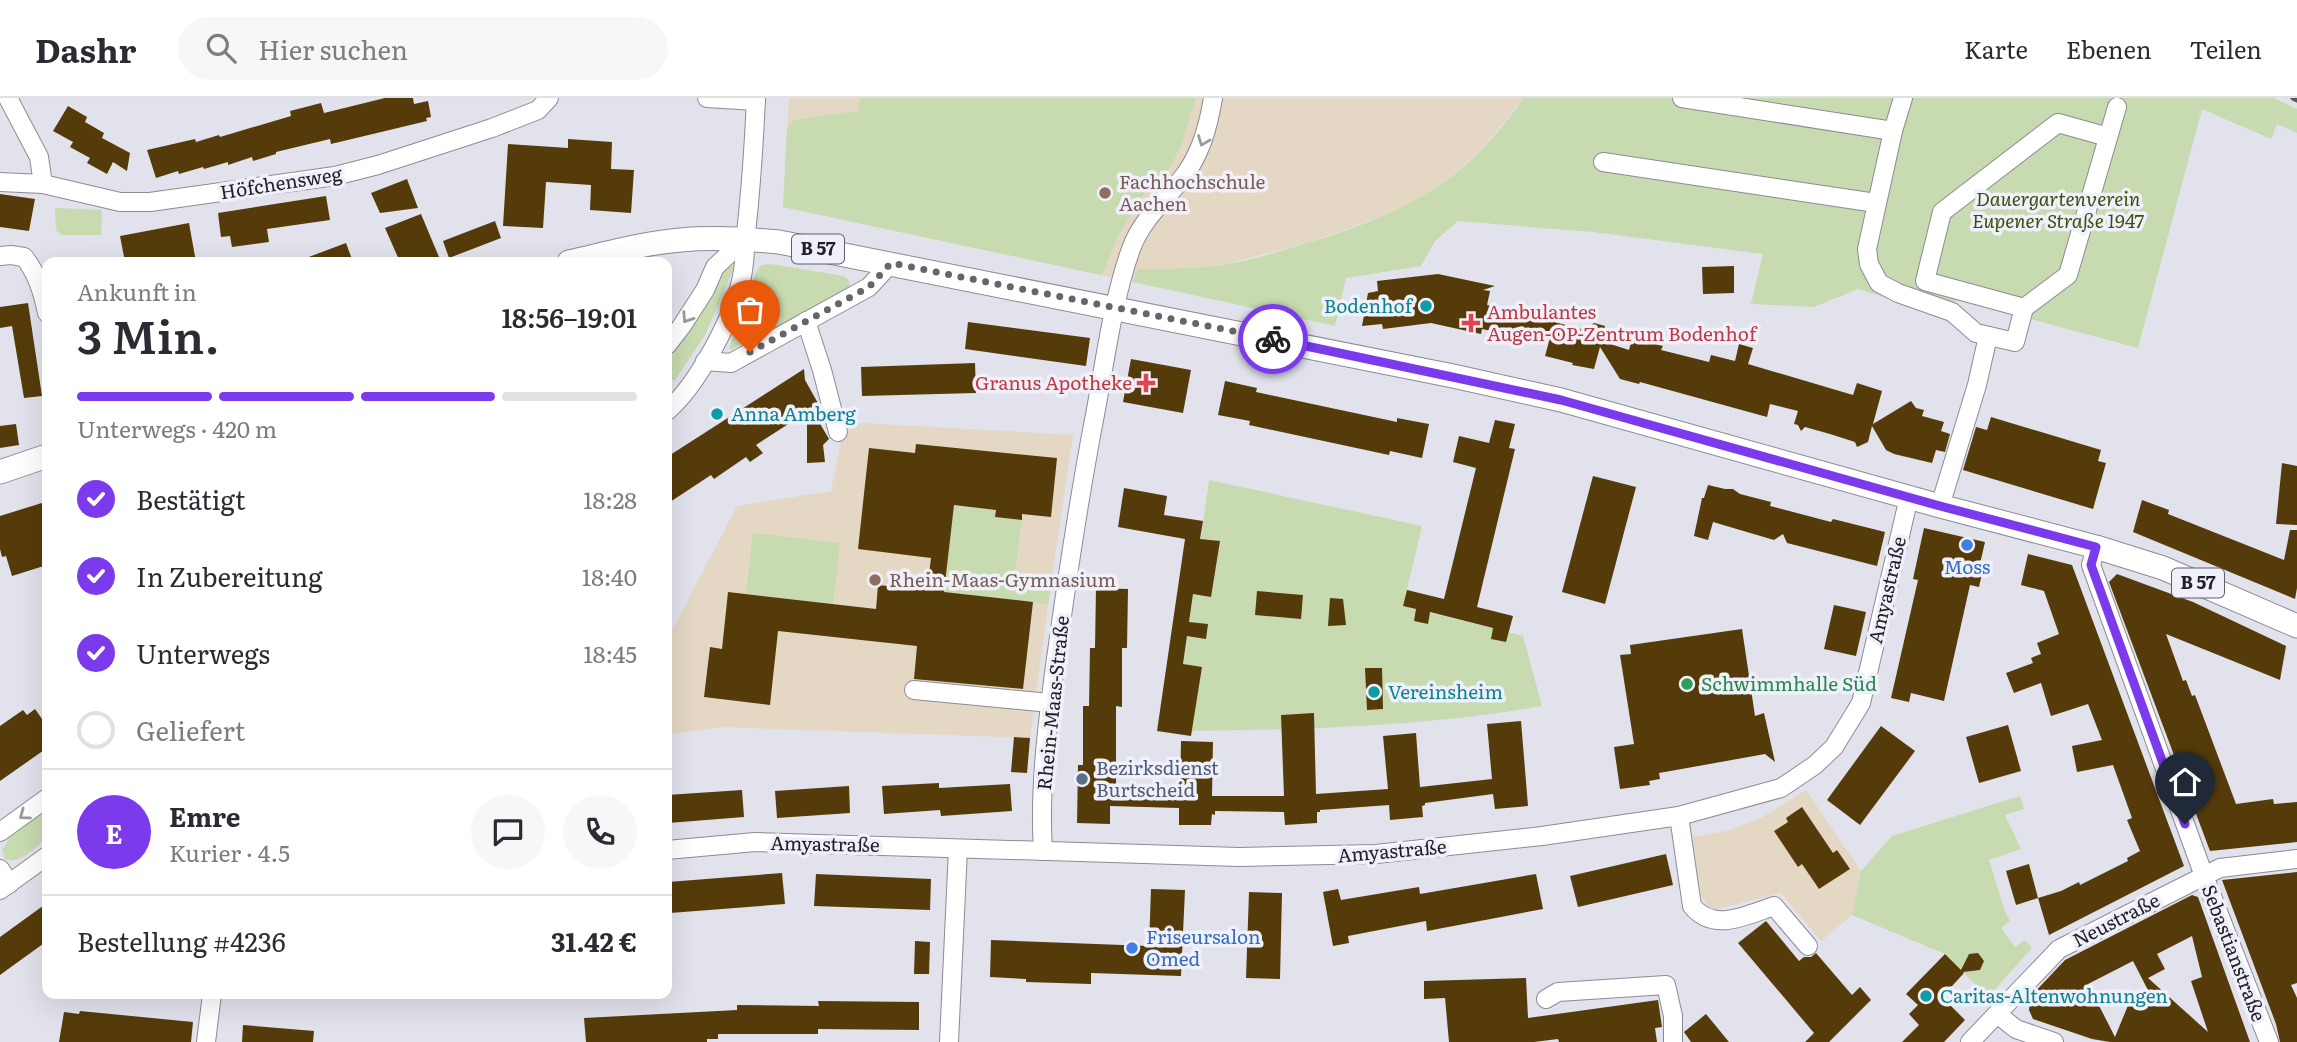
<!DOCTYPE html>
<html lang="de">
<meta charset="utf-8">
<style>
:root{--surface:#fff;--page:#f7f7f7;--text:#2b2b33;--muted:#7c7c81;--line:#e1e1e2;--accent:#7c3aed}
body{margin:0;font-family:Literata,serif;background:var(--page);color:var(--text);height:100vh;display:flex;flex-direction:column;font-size:26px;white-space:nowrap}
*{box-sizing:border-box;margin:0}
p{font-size:23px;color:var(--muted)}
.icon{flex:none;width:38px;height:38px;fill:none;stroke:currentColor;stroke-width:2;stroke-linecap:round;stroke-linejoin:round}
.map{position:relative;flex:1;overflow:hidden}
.details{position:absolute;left:42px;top:159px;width:630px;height:742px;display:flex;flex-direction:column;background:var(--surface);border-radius:14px;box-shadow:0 7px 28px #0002}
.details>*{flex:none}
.pin{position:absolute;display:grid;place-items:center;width:60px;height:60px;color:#fff;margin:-72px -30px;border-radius:50% 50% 50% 0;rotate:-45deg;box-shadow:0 0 7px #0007}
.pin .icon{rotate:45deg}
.courier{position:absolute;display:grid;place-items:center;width:70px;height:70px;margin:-35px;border:5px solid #7c3aed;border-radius:50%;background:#fff;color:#222;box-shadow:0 2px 9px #0007}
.headline em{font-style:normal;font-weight:600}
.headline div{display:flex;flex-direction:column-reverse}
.headline{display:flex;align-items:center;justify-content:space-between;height:119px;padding:0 35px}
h1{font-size:46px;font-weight:600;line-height:52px}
.bar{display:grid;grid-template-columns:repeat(4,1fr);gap:10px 7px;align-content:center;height:84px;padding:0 35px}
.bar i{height:9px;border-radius:5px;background:var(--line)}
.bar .active{background:var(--accent)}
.bar p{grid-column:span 4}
.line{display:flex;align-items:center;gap:18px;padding:0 35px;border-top:2px solid var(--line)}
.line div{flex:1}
.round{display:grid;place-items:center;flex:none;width:74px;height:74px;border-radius:37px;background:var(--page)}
ol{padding:0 35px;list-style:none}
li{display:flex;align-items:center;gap:21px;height:77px}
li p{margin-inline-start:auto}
li .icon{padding:7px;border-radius:50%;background:var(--accent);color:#fff;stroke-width:4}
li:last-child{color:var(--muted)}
li i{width:38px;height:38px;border:4px solid var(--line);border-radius:50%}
header{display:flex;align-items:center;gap:42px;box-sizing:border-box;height:98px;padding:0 35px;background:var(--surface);border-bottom:2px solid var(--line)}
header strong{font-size:33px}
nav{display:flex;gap:38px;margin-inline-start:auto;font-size:24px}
.search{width:490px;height:63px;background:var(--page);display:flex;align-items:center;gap:18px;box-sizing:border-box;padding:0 24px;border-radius:38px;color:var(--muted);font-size:26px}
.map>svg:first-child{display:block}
.education{fill:#e4d8c4}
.green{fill:#c7dab0}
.building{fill:#553b0a;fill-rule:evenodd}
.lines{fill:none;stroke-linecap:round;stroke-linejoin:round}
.minor-casing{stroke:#8c8b95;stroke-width:20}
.major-casing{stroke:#8c8b95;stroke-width:25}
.minor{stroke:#fff;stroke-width:18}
.major{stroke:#fff;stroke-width:23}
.rail{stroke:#57575d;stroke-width:5}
.oneway{stroke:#9b9b9d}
.done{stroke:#65656b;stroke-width:7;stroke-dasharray:0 12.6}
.route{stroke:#7c3aed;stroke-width:9}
.education-dot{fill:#8d6e63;stroke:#f0f0fa;stroke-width:2.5}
.culture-dot{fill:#0f9aa8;stroke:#f0f0fa;stroke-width:2.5}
.health-dot{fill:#e0444e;stroke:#f0f0fa;stroke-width:2.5}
.shop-dot{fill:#3f7fe0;stroke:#f0f0fa;stroke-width:2.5}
.leisure-dot{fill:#2e9e5b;stroke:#f0f0fa;stroke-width:2.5}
.service-dot{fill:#5c6f8a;stroke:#f0f0fa;stroke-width:2.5}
.labels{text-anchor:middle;stroke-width:7;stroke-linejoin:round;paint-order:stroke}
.shield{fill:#f0f0fa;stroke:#5f5f65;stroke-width:2}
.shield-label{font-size:18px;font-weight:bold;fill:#212125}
.education-label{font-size:19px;fill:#785e54;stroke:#f0f0fa;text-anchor:start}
.street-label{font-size:19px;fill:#212125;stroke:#f0f0fa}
.park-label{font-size:19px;font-style:italic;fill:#384f0a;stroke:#f0f0fa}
.culture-label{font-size:19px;fill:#0d838f;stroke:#f0f0fa;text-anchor:start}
.health-label{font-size:19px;fill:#be3a42;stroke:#f0f0fa;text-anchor:start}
.shop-label{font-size:19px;fill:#366cbe;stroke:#f0f0fa}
.leisure-label{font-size:19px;fill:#27864d;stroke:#f0f0fa;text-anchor:start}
.service-label{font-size:19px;fill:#4e5e75;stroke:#f0f0fa;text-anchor:start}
</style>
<header>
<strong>Dashr</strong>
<div class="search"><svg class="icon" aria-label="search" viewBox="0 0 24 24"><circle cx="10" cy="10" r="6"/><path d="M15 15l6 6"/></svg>Hier suchen</div>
<nav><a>Karte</a><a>Ebenen</a><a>Teilen</a></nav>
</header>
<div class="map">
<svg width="2297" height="944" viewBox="0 0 2297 944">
<rect width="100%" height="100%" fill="#e2e2ed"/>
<g class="education">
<path d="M789 0H1524L1481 52 1453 77 1422 99 1388 116 1308 145 1225 166 1185 171H1137L1133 184 783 109Z"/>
<path d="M845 324 1073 337 1053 472 1030 640 721 629 667 637V542L737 408 831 393Z"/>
<path d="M1806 692 1861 773 1852 817 1821 843 1781 795 1714 812 1706 806 1701 797 1692 739 1726 733 1761 720Z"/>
</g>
<g class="green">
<path d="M860 0H1196L1180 50 1168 72 1141 100 1117 140 1102 177 783 109 787 30 793 22 858 13Z"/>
<path d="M1524 0H2273L2297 11V35L2277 26 2271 41 2202 11 2138 250 1956 201 1951 219 1858 191 1814 209 1751 206 1763 156 1593 134 1458 123 1435 143 1421 168 1346 180 1335 228 1133 184 1137 171C1166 171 1194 171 1222 167 1247 163 1271 156 1295 149 1351 132 1404 114 1451 79 1480 57 1503 29 1524 0Z"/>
<path d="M55 110 102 112 101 137H61L56 132Z"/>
<path d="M731 164 734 170 705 237 675 282 667 283V255L724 166Z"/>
<path d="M770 166 844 178 848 181 850 188 847 195 730 252 729 250 756 174 761 167Z"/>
<path d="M960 351 982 353 976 409 996 412V419L1022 422 1013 489 1050 493 1048 506 944 494Z"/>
<path d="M1209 382 1422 428 1403 508 1523 538 1542 608C1422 629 1297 632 1174 633Z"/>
<path d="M753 435 840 445 833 506 746 496Z"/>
<path d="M2020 698 2024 711 2005 717 2021 751 1989 762 2004 811 2010 823 2001 830 2015 849 2025 842 2032 850 1988 899 1945 856 1852 817 1861 773 1892 738Z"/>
<path d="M47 708V740C36 748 19 768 5 761L2 752 8 743 6 737Z"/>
</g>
<g class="building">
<path d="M385 0H413L414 6 428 3 431 19 426 20 427 23 331 46 330 41 276 54V56L253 63 252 59 228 67V64L204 71 203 69 179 76 178 73 156 80 147 52 195 41 196 44 219 37 220 39 291 18 290 13 321 5 324 15Z"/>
<path d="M68 8 87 19 85 24 104 35 102 40 130 55 127 73 113 64 107 76 87 65 90 60 70 49 73 44 53 33Z"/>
<path d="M568 41 612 44 611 71 634 72 631 115 590 112 591 87 546 84 543 130 503 128 508 46 568 50Z"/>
<path d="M407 81 418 110 380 115 371 95Z"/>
<path d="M0 96 35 101 29 133 0 129Z"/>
<path d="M326 98 330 122 267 131 269 144 232 149 230 138 221 139 218 115Z"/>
<path d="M421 116 439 159 426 164H400L385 130Z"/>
<path d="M495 123 501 140 449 160 443 143Z"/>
<path d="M189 125 196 164H125L120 138Z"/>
<path d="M346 145 353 164H298V163Z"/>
<path d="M1734 168V195L1703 196 1702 169Z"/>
<path d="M1438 176 1495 188 1483 192 1490 193 1487 207 1536 217 1535 219 1585 232 1594 225 1605 228 1601 243 1629 252 1632 240 1663 248 1661 252 1709 264 1711 257 1735 263 1739 246 1753 250 1748 266 1853 297 1857 285 1882 293 1873 326 1911 303 1916 310 1924 312 1922 318 1944 324 1941 333 1950 336 1945 354 1936 352 1932 365 1894 356 1886 352 1872 328 1868 344 1857 349 1855 344 1830 336 1805 329 1801 333 1798 327 1794 326 1798 313 1770 306 1767 319 1640 284 1639 286 1620 281 1600 249 1594 271 1572 267 1573 265 1545 258 1551 236 1517 229 1515 238 1482 231 1481 236 1431 225 1383 231 1382 226 1362 228 1368 195 1378 193 1377 183Z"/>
<path d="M28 205 42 298 24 300 12 228 0 230V209Z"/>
<path d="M968 224 1090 240 1086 268 965 251Z"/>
<path d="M1131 261 1191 272 1183 315 1123 304Z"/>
<path d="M975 265 976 295 862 298 861 269Z"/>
<path d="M804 271 805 282 819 307 812 312 829 341 823 347 825 364 807 365V314L756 347 763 355 750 364 746 359 714 381 711 377 667 406V359Z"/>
<path d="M1225 283 1257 290 1256 294 1397 324V320L1429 326 1422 360 1390 353 1389 357 1249 327 1250 323 1218 317Z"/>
<path d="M1991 319 2101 352 2098 363 2106 365 2093 411 1963 372 1976 329 1987 332Z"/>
<path d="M1495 322 1515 326 1509 350 1515 351 1477 509 1513 518 1506 544 1491 541 1493 530 1430 514 1428 526 1414 523 1416 511 1403 508 1407 492 1444 501 1476 370 1453 364 1459 338 1489 345Z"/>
<path d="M16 326 19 347 0 350V328Z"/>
<path d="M916 346 1057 360 1051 419 1022 416V422L995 419 996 412 954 407 944 494 1033 504 1023 591 914 581 917 548 778 533 770 607 704 599 710 549 722 551 728 494 876 511 878 487 927 492 931 460 858 451 869 350 915 355Z"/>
<path d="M2282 365 2297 368V427L2276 426Z"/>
<path d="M1593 378 1636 389 1605 506 1562 494Z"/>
<path d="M1708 387 1725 391H1733L1740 396 1771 404 1770 408 1831 424 1833 421 1885 434 1877 468 1787 445 1783 436 1774 442 1713 424 1708 442 1694 438 1702 400H1704Z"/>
<path d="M1124 390 1167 398 1164 417 1203 423 1200 441 1220 443 1211 499 1193 496 1189 524 1208 526 1206 541 1187 538 1183 566 1202 569 1191 638 1157 633 1185 441 1118 429Z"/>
<path d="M2142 402 2169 412 2168 416 2284 462 2290 432H2297V490L2295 501 2133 434Z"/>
<path d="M45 404 47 413V467L12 478 6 458 2 459 0 451V418Z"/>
<path d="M1924 430 1985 444 1979 470 1983 471 1979 489 1970 487 1944 603 1911 595 1909 604 1891 600 1918 482 1913 481Z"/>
<path d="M2028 456 2072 467 2184 768 2049 837 2038 800 2016 807 2006 773 2029 766 2038 800 2061 793 2079 784 2080 787 2128 763 2127 760 2140 753 2127 722 2132 720 2113 667 2077 674 2072 648 2102 642 2088 606 2051 618 2041 585 2014 595 2006 575 2033 565 2031 560 2041 556 2037 545 2059 536 2044 493 2021 487Z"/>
<path d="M2117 476 2193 504 2286 548 2280 582 2166 536 2183 583 2186 582 2192 598 2195 597 2236 706 2273 701 2274 706 2297 704V744L2210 753 2109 484Z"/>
<path d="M1096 490 1128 491 1127 550H1122V609L1116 608V692L1180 694 1181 643 1213 644 1212 698H1284L1281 617 1314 615 1316 696 1388 691 1383 638 1416 635 1420 689 1492 681 1487 626 1521 623 1528 708 1495 711 1493 696 1425 705V707L1422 708 1423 719 1390 722 1389 707 1320 712V714H1317V725L1285 727 1284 714 1215 713V717L1212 716 1211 727H1179V710L1110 708V726L1077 725 1078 667H1083V608H1089L1090 550H1095Z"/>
<path d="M1257 493 1303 497 1301 521 1255 517Z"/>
<path d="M1330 500 1343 501 1346 527 1328 528Z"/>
<path d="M1834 507 1866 514 1856 558 1824 551Z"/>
<path d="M1742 531 1755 618 1764 615 1775 664 1765 656 1704 667 1659 675 1660 681 1649 683 1650 687 1620 691 1614 649 1634 646 1620 557 1631 556 1630 547Z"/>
<path d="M1365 570H1382L1383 611 1367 612Z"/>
<path d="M35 611 47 628V650L0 683V628L23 612 27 617Z"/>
<path d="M2008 627 2021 673 1979 685 1966 639Z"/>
<path d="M1881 628 1915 653 1860 727 1827 702Z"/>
<path d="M1014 639 1030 640 1027 675 1011 674Z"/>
<path d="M939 685V690L1010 686 1012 713 941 718 940 712 884 716 882 688Z"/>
<path d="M849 688 850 715 777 720 775 693Z"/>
<path d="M742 692 744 719 668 725 667 697Z"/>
<path d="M1802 709 1833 755 1837 752 1850 771 1819 791 1802 766 1798 769 1774 733 1788 724 1786 720Z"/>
<path d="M1666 756 1673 787 1578 809 1570 778Z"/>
<path d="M2297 774V885L2291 887 2297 900V944H2280L2276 926 2222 782Z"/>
<path d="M782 775 785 806 670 815 668 784Z"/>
<path d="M816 776 931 781 930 812 814 808Z"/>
<path d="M1536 776 1543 811 1427 833 1426 823 1348 838 1349 845 1333 848 1323 794 1338 791 1341 802 1419 789 1420 796Z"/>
<path d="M1151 791 1185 792 1181 878 1091 875V886L1026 884V881L990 879 991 842 1149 848Z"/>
<path d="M1249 794 1282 795 1280 881 1246 880Z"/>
<path d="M2192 797 2198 799 2250 944H2110L2092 941 2033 921 2029 912 2030 899 2065 862ZM2192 838 2202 879 2191 883 2208 934 2148 880 2165 871 2157 856ZM2133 863 2152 900H2139L2129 905 2115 939 2088 886Z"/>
<path d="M47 805V843L0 877V839Z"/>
<path d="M1766 823 1799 863 1804 859H1811L1816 855 1852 897 1860 889 1871 902 1829 944H1805L1814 935 1738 845Z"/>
<path d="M915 843 930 844 929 876H914Z"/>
<path d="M1978 855 1984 863 1980 872 1963 874 1964 875 1942 899 1965 922 1944 944H1902L1919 927 1909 916 1918 907 1906 896 1945 856 1961 872 1969 856Z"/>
<path d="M1526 880 1528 920 1658 902 1662 929 1655 930 1657 944H1559L1558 941 1534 944H1449L1445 900 1424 901V883Z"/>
<path d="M818 903 919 904V932L818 931V936H718V941H707V944H586L584 920 737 912V907L819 908Z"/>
<path d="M80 913 193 924 191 944H59L64 914 79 916Z"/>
<path d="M1706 916 1729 944H1691L1684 934Z"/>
<path d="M243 927 314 933 313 944H242Z"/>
</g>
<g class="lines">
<defs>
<g id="minor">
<path d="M8 0 39 59 43 86"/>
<path d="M707 0 756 3"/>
<path d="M1682 0 1893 33"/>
<path d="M1903 0 1893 33 1867 151 1869 166 1879 185 1898 195 1952 214 1976 235 2015 244 2024 210"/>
<path d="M2108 39 2058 25 1942 114 1925 183 2024 210 2068 177 2117 9"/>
<path d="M1603 64 1876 105"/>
<path d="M0 84 43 86 120 104H150L335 78 378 67 492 30 538 12 549 0"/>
<path d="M0 158 11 157 24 159C37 175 43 194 47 215"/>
<path d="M806 223 822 272 838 334"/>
<path d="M667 247 681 229 705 192 715 169 745 141"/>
<path d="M705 263 731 265 869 189 891 165"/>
<path d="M667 313C697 288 735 217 742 178 745 164 745 149 746 135 751 90 754 45 756 0"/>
<path d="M1940 408 1977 287 1988 238"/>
<path d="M2096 449 2091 467 2204 778 2269 944"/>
<path d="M914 592 1050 605"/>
<path d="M1679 718 1692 808C1714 835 1747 817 1774 808L1808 848"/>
<path d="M0 734 47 700"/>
<path d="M667 752 755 744 1239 759 1376 756 1542 738 1679 718 1781 690 1815 667 1834 649 1861 605 1909 399"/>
<path d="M1043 753C1039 692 1047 629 1055 568 1066 487 1078 407 1093 327 1104 272 1112 203 1131 151 1141 123 1162 105 1180 83 1200 59 1208 30 1213 0"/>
<path d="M0 771 9 786"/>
<path d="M0 792 47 758"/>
<path d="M1546 901 1558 894 1666 887 1673 918V944"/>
<path d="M1997 916 2016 931 2054 944"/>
<path d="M206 944 212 896"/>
<path d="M949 944 958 751"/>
<path d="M1970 944 2059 851 2220 770 2297 761"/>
</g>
<g id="major">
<path d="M569 164C605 156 643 145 681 142 714 139 747 141 779 144L1453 278 1561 302 1940 408 2096 449 2163 470 2297 528"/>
<path d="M0 374 47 358"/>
</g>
</defs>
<use href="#minor" class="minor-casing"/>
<use href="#major" class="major-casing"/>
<use href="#minor" class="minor"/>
<use href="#major" class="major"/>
<path class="rail" d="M2293 0 2297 2"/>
</g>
<defs><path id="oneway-chevron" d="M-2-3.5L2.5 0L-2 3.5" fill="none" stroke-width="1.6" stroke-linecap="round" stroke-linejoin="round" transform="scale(1.75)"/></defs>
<g class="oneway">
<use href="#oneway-chevron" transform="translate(1203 43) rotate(111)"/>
<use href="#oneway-chevron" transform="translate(687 220) rotate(123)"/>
<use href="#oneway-chevron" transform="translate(24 717) rotate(144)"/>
</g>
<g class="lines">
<path class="done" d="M750 254 869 189 891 165 1273 241"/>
<path class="route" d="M1273 241 1561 302 1940 408 2096 449 2091 467 2185 726"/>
</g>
<g class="education-dot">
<circle cx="1105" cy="95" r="7"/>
<circle cx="875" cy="482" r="7"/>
</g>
<g class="culture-dot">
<circle cx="1426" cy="208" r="7"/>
<circle cx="717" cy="316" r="7"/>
<circle cx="1374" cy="594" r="7"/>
<circle cx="1926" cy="898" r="7"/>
</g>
<g class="health-dot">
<path d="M1467.5 214.5h7v7h7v7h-7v7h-7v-7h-7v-7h7z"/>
<path d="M1142.5 274.5h7v7h7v7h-7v7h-7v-7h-7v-7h7z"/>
</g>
<g class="shop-dot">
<circle cx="1967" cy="447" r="7"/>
<circle cx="1132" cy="850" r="7"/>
</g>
<circle class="leisure-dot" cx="1687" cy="586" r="7"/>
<circle class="service-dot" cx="1082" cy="681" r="7"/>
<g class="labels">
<g class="shield">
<rect x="792" y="136.5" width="52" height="29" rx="5"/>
<rect x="2172" y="470.5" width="52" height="29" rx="5"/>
</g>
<g class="shield-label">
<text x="818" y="157">B 57</text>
<text x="2198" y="491">B 57</text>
</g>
<g class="education-label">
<text x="1119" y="91">Fachhochschule<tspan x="1119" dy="22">Aachen</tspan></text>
<text x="889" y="489">Rhein-Maas-Gymnasium</text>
</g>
<g class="street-label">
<text transform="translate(281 85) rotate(-9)" y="7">Höfchensweg</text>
<text transform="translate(1887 492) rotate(-77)" y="7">Amyastraße</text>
<text transform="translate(1053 605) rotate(-84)" y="7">Rhein-Maas-Straße</text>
<text transform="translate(825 746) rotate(1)" y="7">Amyastraße</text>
<text transform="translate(1392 753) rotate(-5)" y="7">Amyastraße</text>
<text transform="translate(2116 822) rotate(-27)" y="7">Neustraße</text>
<text transform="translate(2234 855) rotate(69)" y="7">Sebastianstraße</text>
</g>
<g class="park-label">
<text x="2058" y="108">Dauergartenverein<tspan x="2058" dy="22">Eupener Straße 1947</tspan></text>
</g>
<g class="culture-label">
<text x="1412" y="215" text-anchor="end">Bodenhof</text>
<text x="731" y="323">Anna Amberg</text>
<text x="1388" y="601">Vereinsheim</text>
<text x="1940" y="905">Caritas-Altenwohnungen</text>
</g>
<g class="health-label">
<text x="1487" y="221">Ambulantes<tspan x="1487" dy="22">Augen-OP-Zentrum Bodenhof</tspan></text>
<text x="1132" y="292" text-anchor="end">Granus Apotheke</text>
</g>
<g class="shop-label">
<text x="1967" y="476">Moss</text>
<text x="1146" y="846" text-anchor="start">Friseursalon<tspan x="1146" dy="22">Omed</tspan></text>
</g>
<g class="leisure-label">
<text x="1701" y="593">Schwimmhalle Süd</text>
</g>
<g class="service-label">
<text x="1096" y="677">Bezirksdienst<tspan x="1096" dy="22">Burtscheid</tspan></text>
</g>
</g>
</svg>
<div class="pin" style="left:750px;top:254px;background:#ea580c"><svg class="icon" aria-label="bag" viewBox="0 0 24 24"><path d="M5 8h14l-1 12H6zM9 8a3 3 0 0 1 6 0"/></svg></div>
<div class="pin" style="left:2185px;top:726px;background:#1f2937"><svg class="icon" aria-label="home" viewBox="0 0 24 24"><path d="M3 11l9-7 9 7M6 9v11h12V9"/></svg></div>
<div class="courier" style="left:1273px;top:241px"><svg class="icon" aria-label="bike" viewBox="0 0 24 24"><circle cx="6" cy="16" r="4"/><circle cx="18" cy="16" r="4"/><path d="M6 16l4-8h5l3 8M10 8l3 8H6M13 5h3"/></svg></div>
<section class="details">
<div class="headline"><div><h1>3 Min.</h1><p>Ankunft in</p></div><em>18:56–19:01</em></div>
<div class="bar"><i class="active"></i><i class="active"></i><i class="active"></i><i></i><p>Unterwegs · 420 m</p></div>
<ol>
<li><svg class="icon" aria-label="check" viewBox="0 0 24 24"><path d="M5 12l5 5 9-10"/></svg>Bestätigt<p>18:28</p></li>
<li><svg class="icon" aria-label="check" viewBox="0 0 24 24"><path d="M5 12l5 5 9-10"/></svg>In Zubereitung<p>18:40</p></li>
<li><svg class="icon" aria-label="check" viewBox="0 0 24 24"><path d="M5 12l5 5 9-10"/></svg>Unterwegs<p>18:45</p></li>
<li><i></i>Geliefert</li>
</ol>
<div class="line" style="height:126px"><b class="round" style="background:var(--accent);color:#fff">E</b><div><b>Emre</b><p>Kurier · 4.5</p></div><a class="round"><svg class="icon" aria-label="chat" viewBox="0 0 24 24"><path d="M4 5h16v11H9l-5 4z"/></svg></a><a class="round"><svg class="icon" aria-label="phone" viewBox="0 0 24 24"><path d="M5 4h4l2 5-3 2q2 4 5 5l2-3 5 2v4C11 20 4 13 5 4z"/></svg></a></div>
<div class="line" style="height:91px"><div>Bestellung #4236</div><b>31.42 €</b></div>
</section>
</div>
